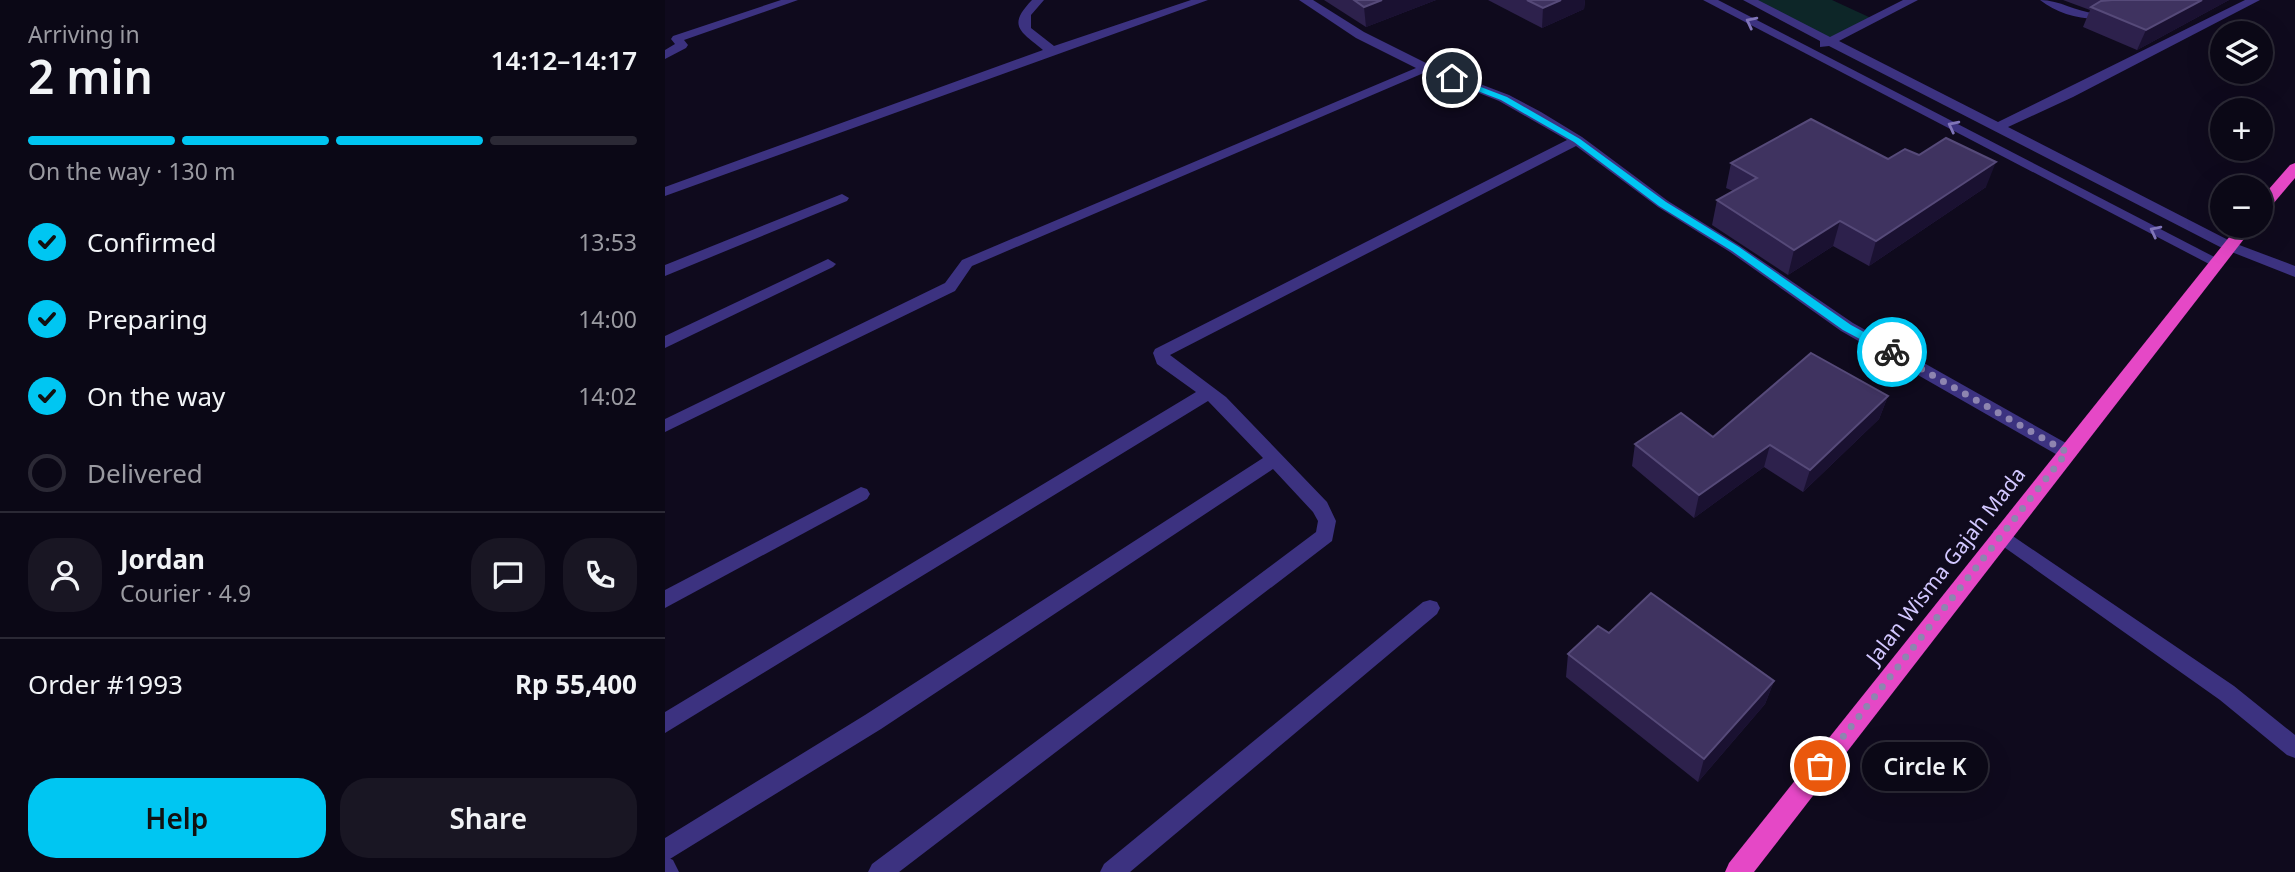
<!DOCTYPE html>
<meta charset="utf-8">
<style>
:root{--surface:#0b0816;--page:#191623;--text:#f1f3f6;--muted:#9a9aa1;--line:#2b2935;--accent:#00c6f2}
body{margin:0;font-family:"Noto Sans",sans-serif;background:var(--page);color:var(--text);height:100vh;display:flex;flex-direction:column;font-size:26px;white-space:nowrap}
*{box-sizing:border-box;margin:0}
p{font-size:23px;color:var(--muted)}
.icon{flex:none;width:38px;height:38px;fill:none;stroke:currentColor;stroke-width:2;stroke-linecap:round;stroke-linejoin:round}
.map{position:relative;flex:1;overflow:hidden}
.sheet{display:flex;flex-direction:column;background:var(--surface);width:665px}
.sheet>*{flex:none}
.controls{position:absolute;left:1545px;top:21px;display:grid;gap:14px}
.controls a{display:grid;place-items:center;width:63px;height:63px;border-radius:50%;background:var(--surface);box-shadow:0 7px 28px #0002,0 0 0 2px var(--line);font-size:35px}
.pin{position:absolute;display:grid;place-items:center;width:60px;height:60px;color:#fff;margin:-30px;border:4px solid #fff;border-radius:50%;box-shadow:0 2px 7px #0007}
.courier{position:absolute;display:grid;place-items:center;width:70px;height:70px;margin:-35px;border:5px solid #00c6f2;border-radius:50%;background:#fff;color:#222;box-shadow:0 2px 9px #0007}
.bubble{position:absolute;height:49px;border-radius:24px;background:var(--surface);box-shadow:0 7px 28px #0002,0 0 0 2px var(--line);font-size:23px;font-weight:600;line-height:49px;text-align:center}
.headline em{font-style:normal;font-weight:600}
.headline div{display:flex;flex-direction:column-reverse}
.headline{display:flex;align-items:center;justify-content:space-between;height:119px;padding:0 28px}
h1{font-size:46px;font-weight:600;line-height:52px}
.bar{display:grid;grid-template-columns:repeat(4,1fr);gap:10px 7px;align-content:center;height:84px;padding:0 28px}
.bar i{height:9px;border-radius:5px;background:var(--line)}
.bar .on{background:var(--accent)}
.bar p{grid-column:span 4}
.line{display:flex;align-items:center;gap:18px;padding:0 28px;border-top:2px solid var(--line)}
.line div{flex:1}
.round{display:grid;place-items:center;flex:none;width:74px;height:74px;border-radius:28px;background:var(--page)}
ol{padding:0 28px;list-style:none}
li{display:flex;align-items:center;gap:21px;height:77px}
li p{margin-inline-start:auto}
li .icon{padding:7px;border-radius:50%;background:var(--accent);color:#111;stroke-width:4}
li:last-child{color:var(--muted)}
li i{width:38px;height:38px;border:4px solid var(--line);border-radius:50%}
.action{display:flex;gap:14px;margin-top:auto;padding:14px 28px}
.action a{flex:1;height:80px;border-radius:28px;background:var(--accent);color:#111;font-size:28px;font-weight:600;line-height:80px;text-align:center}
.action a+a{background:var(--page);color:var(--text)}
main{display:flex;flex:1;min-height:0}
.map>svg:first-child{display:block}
.green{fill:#0d2628}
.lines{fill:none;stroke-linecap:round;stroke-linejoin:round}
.minor{fill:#3c3280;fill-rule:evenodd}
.tertiary{fill:#3c3280;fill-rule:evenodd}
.trunk{fill:#e548c6;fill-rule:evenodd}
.wall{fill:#2d214c}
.shaded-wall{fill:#1a1131}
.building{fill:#3f3360;stroke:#564a79;stroke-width:2}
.oneway{stroke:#8075b9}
.route{fill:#00c6f2}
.done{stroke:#8e85b0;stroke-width:7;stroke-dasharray:0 12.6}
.labels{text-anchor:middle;stroke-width:5;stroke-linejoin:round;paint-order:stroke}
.street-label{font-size:21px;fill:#d2c7ff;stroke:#0f0a1d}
</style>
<main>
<section class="sheet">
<div class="headline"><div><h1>2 min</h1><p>Arriving in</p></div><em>14:12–14:17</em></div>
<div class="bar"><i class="on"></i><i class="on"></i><i class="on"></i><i></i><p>On the way · 130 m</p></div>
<ol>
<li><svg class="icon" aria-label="check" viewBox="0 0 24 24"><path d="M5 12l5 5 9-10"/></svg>Confirmed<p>13:53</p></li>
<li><svg class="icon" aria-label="check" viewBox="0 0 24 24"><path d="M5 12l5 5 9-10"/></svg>Preparing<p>14:00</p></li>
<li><svg class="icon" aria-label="check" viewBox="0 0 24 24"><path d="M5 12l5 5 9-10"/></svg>On the way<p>14:02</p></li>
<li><i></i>Delivered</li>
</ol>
<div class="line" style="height:126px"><a class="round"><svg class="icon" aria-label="person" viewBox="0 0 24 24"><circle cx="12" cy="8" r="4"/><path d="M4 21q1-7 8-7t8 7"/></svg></a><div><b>Jordan</b><p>Courier · 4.9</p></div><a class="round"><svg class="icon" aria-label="chat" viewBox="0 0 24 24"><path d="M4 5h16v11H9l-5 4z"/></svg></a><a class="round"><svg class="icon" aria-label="phone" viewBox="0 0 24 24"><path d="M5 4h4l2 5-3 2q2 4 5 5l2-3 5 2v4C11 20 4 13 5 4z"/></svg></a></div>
<div class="line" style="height:91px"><div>Order #1993</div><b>Rp 55,400</b></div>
<div class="action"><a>Help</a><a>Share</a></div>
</section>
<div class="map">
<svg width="1630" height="872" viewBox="0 0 1630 872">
<rect width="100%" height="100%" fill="#0f0a1d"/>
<path class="green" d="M1086 0H1167L1206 18 1164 39Z"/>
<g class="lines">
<g class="minor">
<path d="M116 0H133L19 40 23 45 21 48 0 59V50L10 44 6 39 8 36Z"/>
<path d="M367 0H379L366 15V28L389 46 526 0H543L0 196V187L378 50C355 31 342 26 367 0Z"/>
<path d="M634 0H648L699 32 765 65 844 95 876 112 917 137 1003 201 1075 246 1188 323 1408 447 1411 452 1408 457H1396L1176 331 1065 252 993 207 911 146 505 355 561 397 662 502 671 521 667 541 234 872H203L207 864 651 532 653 521 648 512 608 469 216 729 0 862V838L200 715 598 458 543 401 0 733V712L531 392 492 364 488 353 490 349 902 140 834 101 761 72 307 266 290 291 0 432V419L280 283 297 260 751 68 691 38Z"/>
<path d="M1038 0H1053L1559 262 1556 265H1546Z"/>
<path d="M1078 0H1093L1165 37 1238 0H1253L1174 41 1333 122 1580 0H1595L1408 97 1343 127 1569 243 1630 266V277L1559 249 1164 46 1155 47V41Z"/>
<path d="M1375 0C1395 0 1411 12 1430 13 1450 14 1465 0 1485 0 1455 26 1405 24 1375 0Z"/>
<path d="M177 194 184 198 182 201 0 276V265Z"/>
<path d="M163 259 171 264 168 267 0 348V336Z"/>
<path d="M196 487 202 489 205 494 202 499 0 608V590Z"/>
<path d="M1336 528 1569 686 1630 735V758L1622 755 1555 700 1329 540 1327 535 1329 530Z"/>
<path d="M765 600 772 602 775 608 772 614 465 872H435L439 864 758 602Z"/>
</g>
<path class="tertiary" d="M0 856 8 860 14 872H0Z"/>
<g class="trunk">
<path d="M1630 163V178L1602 211 1596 213V198L1625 165Z"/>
<path d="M1573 226H1589L1089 872H1060L1064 863Z"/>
</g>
</g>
<g class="wall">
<path d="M659 0H771L701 27Z"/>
<path d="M823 0H920L919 9 877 28Z"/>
<path d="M1398 0H1564L1472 50 1418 27 1425 10Z"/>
<path d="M1223 159 1321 187 1204 266 1168 246 1123 275 1047 225 1052 200 1068 191 1061 188 1066 163Z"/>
<path d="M1223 396 1214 419 1138 492 1099 467 1029 518 967 466 970 444 1048 437Z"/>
<path d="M944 633 1109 681 1100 704 1033 782 901 677 903 654Z"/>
</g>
<g class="shaded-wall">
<path d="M717 0H771L701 27 699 7Z"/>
<path d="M896 0H920L919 9 877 28 878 8Z"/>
<path d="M1537 0H1564L1472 50 1481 30Z"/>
<path d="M1331 162 1321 187 1204 266 1211 241Z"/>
<path d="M1175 221 1168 246 1123 275 1129 250Z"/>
<path d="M1223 396 1214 419 1138 492 1145 470Z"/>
<path d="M1105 445 1099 467 1029 518 1034 495Z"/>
<path d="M1109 681 1100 704 1033 782 1039 759Z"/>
</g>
<g class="building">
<path d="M689 0H717L699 7Z"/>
<path d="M862 0H896L878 8Z"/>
<path d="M1447 0H1537L1481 30 1426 7 1436 1Z"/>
<path d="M1146 119 1223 159 1240 149 1254 155 1281 138 1331 162 1211 241 1175 221 1129 250 1052 200 1092 178 1066 163Z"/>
<path d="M1146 353 1223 396 1145 470 1105 445 1034 495 970 444 1016 413 1048 437Z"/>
<path d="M986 593 1109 681 1039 759 903 654 933 626 944 633Z"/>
</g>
<defs><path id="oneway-chevron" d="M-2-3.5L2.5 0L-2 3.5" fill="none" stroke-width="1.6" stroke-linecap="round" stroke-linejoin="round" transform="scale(1.75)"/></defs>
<g class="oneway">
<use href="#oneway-chevron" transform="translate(1086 22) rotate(-153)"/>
<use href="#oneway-chevron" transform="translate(1288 126) rotate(-153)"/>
<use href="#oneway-chevron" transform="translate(1490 231) rotate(-153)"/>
</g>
<path class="route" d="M787 76 842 97 915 139 1001 202 1074 247 1186 325 1230 349V354H1223L1178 330 1067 251 994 206 909 142 836 100 784 80Z"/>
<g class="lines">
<path class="done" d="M1155 766 1402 452 1227 352"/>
</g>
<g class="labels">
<g class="street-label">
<text transform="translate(1281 566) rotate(-52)" y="7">Jalan Wisma Gajah Mada</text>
</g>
</g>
</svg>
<div class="controls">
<a><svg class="icon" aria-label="layers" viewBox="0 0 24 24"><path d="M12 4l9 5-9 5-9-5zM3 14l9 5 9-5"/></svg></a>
<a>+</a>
<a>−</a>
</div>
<div class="pin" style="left:1155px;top:766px;background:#ea580c"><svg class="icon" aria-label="bag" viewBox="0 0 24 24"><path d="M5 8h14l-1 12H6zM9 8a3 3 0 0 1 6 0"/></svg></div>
<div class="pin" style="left:787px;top:78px;background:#1f2937"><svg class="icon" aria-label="home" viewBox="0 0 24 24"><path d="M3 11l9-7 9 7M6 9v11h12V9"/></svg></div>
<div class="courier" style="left:1227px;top:352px"><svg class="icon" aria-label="bike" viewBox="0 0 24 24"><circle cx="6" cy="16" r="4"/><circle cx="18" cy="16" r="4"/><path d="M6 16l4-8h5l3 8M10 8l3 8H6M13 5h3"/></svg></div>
<div class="bubble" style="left:1197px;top:742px;width:126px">Circle K</div>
</div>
</main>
